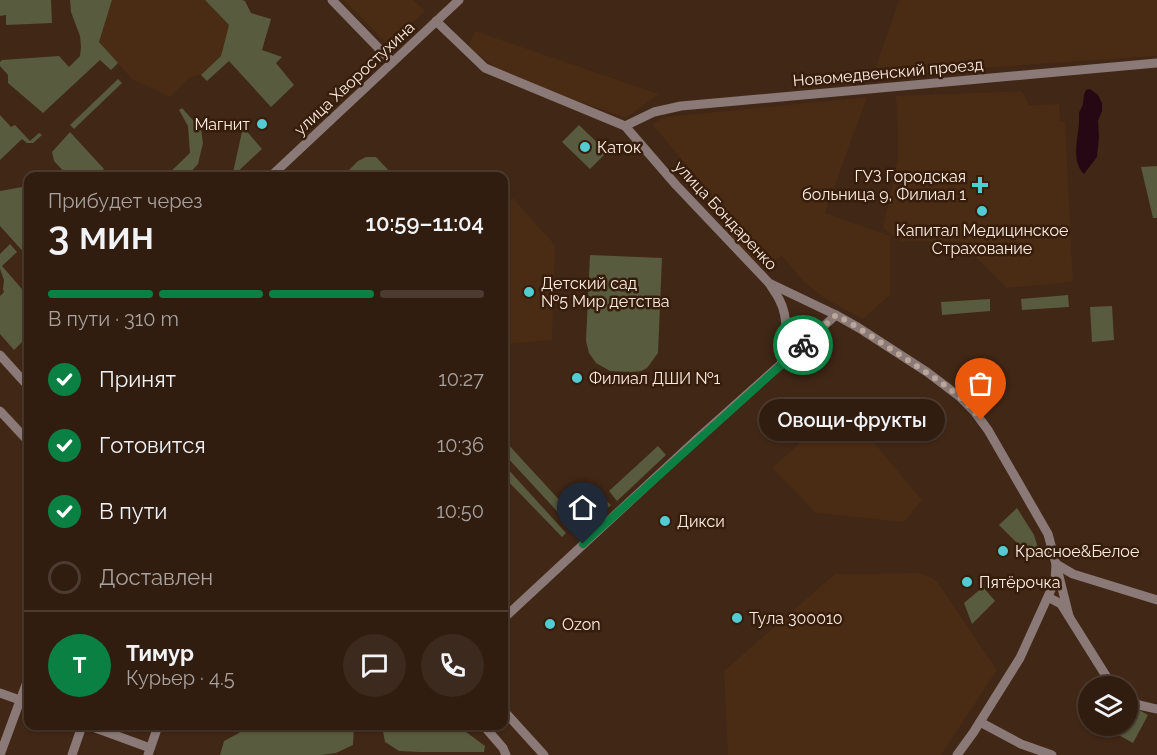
<!DOCTYPE html>
<html lang="ru">
<meta charset="utf-8">
<style>
:root{--surface:#311d10;--page:#3d2a1e;--text:#f1f3f6;--muted:#a8a29f;--line:#4c3b30;--accent:#0b8043}
body{margin:0;font-family:Raleway,sans-serif;background:var(--page);color:var(--text);height:100vh;display:flex;flex-direction:column;font-size:22px;white-space:nowrap}
*{box-sizing:border-box;margin:0}
p{font-size:20px;color:var(--muted)}
.icon{flex:none;width:33px;height:33px;fill:none;stroke:currentColor;stroke-width:2;stroke-linecap:round;stroke-linejoin:round}
.map{position:relative;flex:1;overflow:hidden}
.panel{position:absolute;left:24px;top:172px;width:484px;height:558px;display:flex;flex-direction:column;background:var(--surface);border-radius:12px;box-shadow:0 2px 4px #0004,0 0 0 2px var(--line)}
.panel>*{flex:none}
.tools{position:absolute;left:1078px;top:676px;display:grid;gap:12px}
.tools a{display:grid;place-items:center;width:60px;height:60px;border-radius:50%;background:var(--surface);box-shadow:0 2px 4px #0004,0 0 0 2px var(--line);font-size:30px}
.pin{position:absolute;display:grid;place-items:center;width:51px;height:51px;color:#fff;margin:-62px -26px;border-radius:50% 50% 50% 0;rotate:-45deg;box-shadow:0 0 6px #0007}
.pin .icon{rotate:45deg}
.courier{position:absolute;display:grid;place-items:center;width:60px;height:60px;margin:-30px;border:4px solid #0b8043;border-radius:50%;background:#fff;color:#222;box-shadow:0 2px 8px #0007}
.bubble{position:absolute;height:42px;border-radius:21px;background:var(--surface);box-shadow:0 2px 4px #0004,0 0 0 2px var(--line);font-size:20px;font-weight:600;line-height:42px;text-align:center}
.overview em{font-style:normal;font-weight:600}
.overview div{display:flex;flex-direction:column-reverse}
.overview{display:flex;align-items:center;justify-content:space-between;height:102px;padding:0 24px}
h1{font-size:39px;font-weight:600;line-height:45px}
.bar{display:grid;grid-template-columns:repeat(4,1fr);gap:9px 6px;align-content:center;height:72px;padding:0 24px}
.bar i{height:8px;border-radius:4px;background:var(--line)}
.bar .active{background:var(--accent)}
.bar p{grid-column:span 4}
.line{display:flex;align-items:center;gap:15px;padding:0 24px;border-top:2px solid var(--line)}
.line div{flex:1}
.round{display:grid;place-items:center;flex:none;width:63px;height:63px;border-radius:32px;background:var(--page)}
ol{padding:0 24px;list-style:none}
li{display:flex;align-items:center;gap:18px;height:66px}
li p{margin-inline-start:auto}
li .icon{padding:6px;border-radius:50%;background:var(--accent);color:#fff;stroke-width:4}
li:last-child{color:var(--muted)}
li i{width:33px;height:33px;border:3px solid var(--line);border-radius:50%}
.map>svg:first-child{display:block}
.built{fill:#4a2b14}
.green{fill:#585b3d}
.water{fill:#260815}
.lines{fill:none;stroke-linecap:round;stroke-linejoin:round}
.minor{stroke:#8a7977;stroke-width:9}
.done{stroke:#bba79a;stroke-width:6;stroke-dasharray:0 10.8}
.route{stroke:#0b8043;stroke-width:8}
.poi-dot{fill:#51ccd2;stroke:#361d0c;stroke-width:2}
.labels{text-anchor:middle;stroke-width:5;stroke-linejoin:round;paint-order:stroke}
.street-label{font-size:16px;fill:#fdece1;stroke:#361d0c}
.poi-label{font-size:16px;fill:#fdece1;stroke:#361d0c;text-anchor:start}
</style>
<div class="map">
<svg width="1157" height="755" viewBox="0 0 1157 755">
<rect width="100%" height="100%" fill="#412716"/>
<g class="built">
<path d="M112 0H205L229 25 221 56 201 75 190 77 170 97 132 79 99 42Z"/>
<path d="M344 0H413L425 11 388 45Z"/>
<path d="M899 0H1157V56L891 74 876 67Z"/>
<path d="M475 31 659 94 626 118 503 74 468 46Z"/>
<path d="M1022 91 1029 105 1059 104 1060 121 1065 122 1073 282 1007 288 960 241H900L883 228 898 158 897 105 895 96Z"/>
<path d="M867 97 825 213 890 236V295L863 319 827 300 804 282 782 256 763 268 725 232 735 223 652 124 665 117Z"/>
<path d="M513 198 555 245 552 340 507 344 504 341V206Z"/>
<path d="M853 418 922 500 904 522 816 513 772 468 816 429Z"/>
<path d="M918 573 933 578 938 583 997 670 941 755H728L724 671 835 574Z"/>
</g>
<g class="green">
<path d="M0 0H51L52 23 6 25V15L0 16Z"/>
<path d="M70 0H112L99 42 118 63 111 70 100 60 43 113 8 83V75L0 66V62L2 60 59 56 69 67 80 56 81 47 80 36 71 12Z"/>
<path d="M205 0H242L245 1 251 13 271 19 262 50 282 57 276 63 294 85 271 107 229 61 207 81 201 75 221 56 229 25Z"/>
<path d="M118 79 122 83 74 129 70 125Z"/>
<path d="M182 108 201 129 203 143 198 164 186 177H165L190 153 188 126 179 110Z"/>
<path d="M0 115 11 127 15 125 30 141 39 133 42 135 33 143H27L22 139 0 160Z"/>
<path d="M579 125 607 152 590 169 562 142Z"/>
<path d="M243 127 262 149 232 177Z"/>
<path d="M70 132 104 169 95 177H69L54 161 52 152Z"/>
<path d="M366 157H376L392 174 389 177H342L358 161Z"/>
<path d="M1157 166V218H1153L1141 167Z"/>
<path d="M28 186V257L0 226V191Z"/>
<path d="M10 244 17 252 2 266 28 296 23 301 28 308V336L14 350 0 334V296L4 292 3 289 4 280 0 269V254Z"/>
<path d="M590 255 662 258 658 353 647 368 641 371 632 372 610 371 596 363 589 353 586 341Z"/>
<path d="M1068 295 1069 307 1022 310 1021 299Z"/>
<path d="M990 299V311L942 315 941 302Z"/>
<path d="M1112 306 1114 340 1092 342 1090 307Z"/>
<path d="M504 440 575 517 568 523 504 454Z"/>
<path d="M658 446 666 455 617 501 609 491Z"/>
<path d="M506 467 566 533 562 537 504 477V469Z"/>
<path d="M603 497 611 505 577 535 570 527Z"/>
<path d="M1017 508 1034 535 1039 551 1032 558 999 525Z"/>
<path d="M983 587 995 601 972 624 964 603Z"/>
<path d="M1130 705 1148 715 1133 743 1115 733 1118 726H1128V709Z"/>
<path d="M243 726H354L353 745 336 753 321 755H220L224 741 239 733Z"/>
<path d="M382 726H458L485 746 484 752H419L399 751 385 742Z"/>
</g>
<path class="water" d="M1090 89 1098 95 1102 103V111L1098 121 1099 137 1097 157 1084 174C1071 162 1078 138 1079 123 1079 120 1079 116 1079 113 1080 110 1082 107 1083 104 1084 99 1083 95 1086 90Z"/>
<g class="lines">
<g class="minor">
<path d="M332 0 392 62"/>
<path d="M436 21 485 68 625 126 676 185 769 283 836 315 859 328 927 372 960 397 974 411 988 430 1048 534 1056 564 1055 581 1020 658 973 733 957 755"/>
<path d="M625 126 654 112 681 106 1157 63"/>
<path d="M270 177 459 0"/>
<path d="M769 283C772 288 776 293 779 299 790 319 786 344 781 365"/>
<path d="M0 355 28 386"/>
<path d="M0 411 28 441"/>
<path d="M1048 597 1061 604 1113 687"/>
<path d="M1069 616 1056 564 1073 574 1157 600"/>
<path d="M504 618 697 439 836 315"/>
<path d="M0 693 28 703"/>
<path d="M1128 697 1139 705 1157 709"/>
<path d="M504 711 544 755"/>
<path d="M980 722 1021 744 1052 755"/>
<path d="M90 726 150 748"/>
<path d="M484 726 503 748 506 755"/>
<path d="M0 755 28 679"/>
<path d="M72 755 82 726"/>
<path d="M148 755 158 726"/>
</g>
</g>
<g class="lines">
<path class="done" d="M803 345 836 315C860 328 883 344 906 359 933 377 962 394 981 420"/>
<path class="route" d="M583 544 803 345"/>
</g>
<g class="poi-dot">
<circle cx="262" cy="124" r="6"/>
<circle cx="585" cy="147" r="6"/>
<path d="M977 176h6v6h6v6h-6v6h-6v-6h-6v-6h6z"/>
<circle cx="982" cy="211" r="6"/>
<circle cx="529" cy="292" r="6"/>
<circle cx="577" cy="378" r="6"/>
<circle cx="665" cy="521" r="6"/>
<circle cx="1003" cy="551" r="6"/>
<circle cx="967" cy="582" r="6"/>
<circle cx="737" cy="618" r="6"/>
<circle cx="550" cy="624" r="6"/>
</g>
<g class="labels">
<g class="street-label">
<text transform="translate(888 72) rotate(-5)" y="6">Новомедвенский проезд</text>
<text transform="translate(354 78) rotate(-43)" y="6">улица Хворостухина</text>
<text transform="translate(726 215) rotate(47)" y="6">улица Бондаренко</text>
</g>
<g class="poi-label">
<text x="250" y="130" text-anchor="end">Магнит</text>
<text x="597" y="153">Каток</text>
<text x="966" y="182" text-anchor="end">ГУЗ Городская<tspan x="966" dy="18">больница 9, Филиал 1</tspan></text>
<text x="982" y="236" text-anchor="middle">Капитал Медицинское<tspan x="982" dy="18">Страхование</tspan></text>
<text x="541" y="289">Детский сад<tspan x="541" dy="18">№5 Мир детства</tspan></text>
<text x="589" y="384">Филиал ДШИ №1</text>
<text x="677" y="527">Дикси</text>
<text x="1015" y="557">Красное&amp;Белое</text>
<text x="979" y="588">Пятёрочка</text>
<text x="749" y="624">Тула 300010</text>
<text x="562" y="630">Ozon</text>
</g>
</g>
</svg>
<div class="tools">
<a><svg class="icon" aria-label="layers" viewBox="0 0 24 24"><path d="M12 4l9 5-9 5-9-5zM3 14l9 5 9-5"/></svg></a>
</div>
<div class="pin" style="left:981px;top:420px;background:#ea580c"><svg class="icon" aria-label="bag" viewBox="0 0 24 24"><path d="M5 8h14l-1 12H6zM9 8a3 3 0 0 1 6 0"/></svg></div>
<div class="pin" style="left:583px;top:544px;background:#1f2937"><svg class="icon" aria-label="home" viewBox="0 0 24 24"><path d="M3 11l9-7 9 7M6 9v11h12V9"/></svg></div>
<div class="courier" style="left:803px;top:345px"><svg class="icon" aria-label="bike" viewBox="0 0 24 24"><circle cx="6" cy="16" r="4"/><circle cx="18" cy="16" r="4"/><path d="M6 16l4-8h5l3 8M10 8l3 8H6M13 5h3"/></svg></div>
<div class="bubble" style="left:759px;top:399px;width:186px">Овощи-фрукты</div>
<section class="panel">
<div class="overview"><div><h1>3 мин</h1><p>Прибудет через</p></div><em>10:59–11:04</em></div>
<div class="bar"><i class="active"></i><i class="active"></i><i class="active"></i><i></i><p>В пути · 310 m</p></div>
<ol>
<li><svg class="icon" aria-label="check" viewBox="0 0 24 24"><path d="M5 12l5 5 9-10"/></svg>Принят<p>10:27</p></li>
<li><svg class="icon" aria-label="check" viewBox="0 0 24 24"><path d="M5 12l5 5 9-10"/></svg>Готовится<p>10:36</p></li>
<li><svg class="icon" aria-label="check" viewBox="0 0 24 24"><path d="M5 12l5 5 9-10"/></svg>В пути<p>10:50</p></li>
<li><i></i>Доставлен</li>
</ol>
<div class="line" style="height:108px"><b class="round" style="background:var(--accent);color:#fff">Т</b><div><b>Тимур</b><p>Курьер · 4.5</p></div><a class="round"><svg class="icon" aria-label="chat" viewBox="0 0 24 24"><path d="M4 5h16v11H9l-5 4z"/></svg></a><a class="round"><svg class="icon" aria-label="phone" viewBox="0 0 24 24"><path d="M5 4h4l2 5-3 2q2 4 5 5l2-3 5 2v4C11 20 4 13 5 4z"/></svg></a></div>
</section>
</div>
